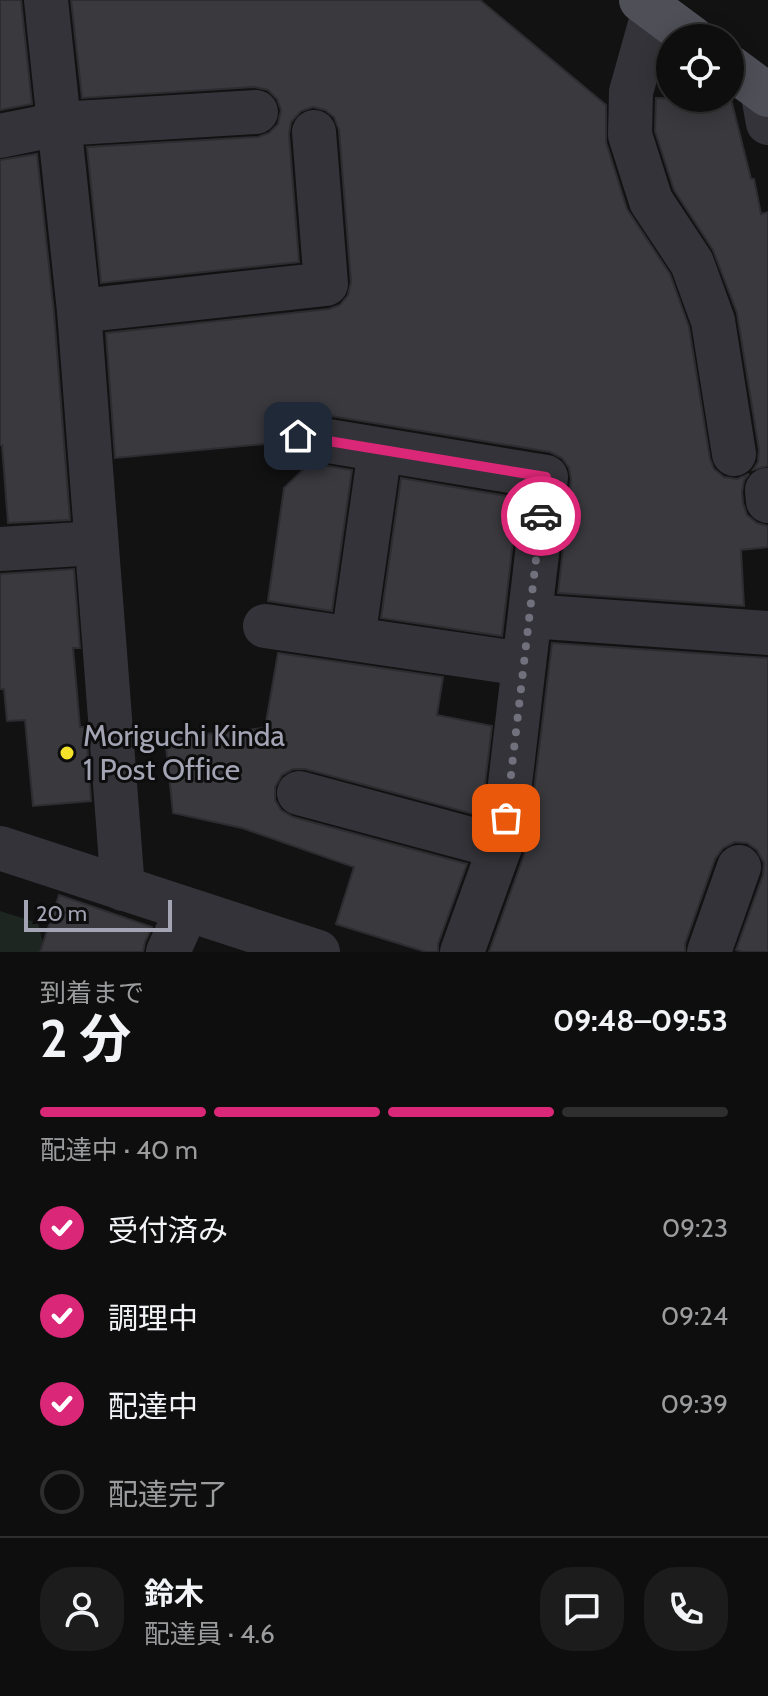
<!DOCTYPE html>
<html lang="ja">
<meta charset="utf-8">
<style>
:root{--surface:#0e0e0e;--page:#1c1c1c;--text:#f1f3f6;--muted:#9b9c9e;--line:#2e2e2e;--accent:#db2777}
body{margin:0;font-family:Cabin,"Noto Sans JP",sans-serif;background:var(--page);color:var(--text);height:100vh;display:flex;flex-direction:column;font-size:30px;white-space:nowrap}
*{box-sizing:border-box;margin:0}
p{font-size:26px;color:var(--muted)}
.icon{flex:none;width:44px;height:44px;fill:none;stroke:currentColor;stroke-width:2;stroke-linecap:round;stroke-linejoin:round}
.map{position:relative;height:952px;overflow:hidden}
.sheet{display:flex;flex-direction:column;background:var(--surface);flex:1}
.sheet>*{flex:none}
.buttons{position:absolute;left:656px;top:24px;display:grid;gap:16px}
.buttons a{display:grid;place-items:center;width:88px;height:88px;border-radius:50%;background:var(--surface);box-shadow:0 4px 20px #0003,0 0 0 2px var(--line);font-size:40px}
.scale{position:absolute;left:24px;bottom:20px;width:148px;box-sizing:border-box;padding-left:8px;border:4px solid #a3a4b4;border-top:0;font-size:22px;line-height:28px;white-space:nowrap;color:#a3a4b4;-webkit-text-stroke:6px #0d0d0e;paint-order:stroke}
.pin{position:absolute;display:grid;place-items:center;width:68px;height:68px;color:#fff;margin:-34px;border-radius:16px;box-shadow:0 4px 12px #0006}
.courier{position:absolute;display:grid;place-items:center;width:80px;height:80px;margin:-40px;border:6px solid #db2777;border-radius:50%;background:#fff;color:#222;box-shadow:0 2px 10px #0007}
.head em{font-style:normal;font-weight:700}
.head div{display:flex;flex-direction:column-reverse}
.head{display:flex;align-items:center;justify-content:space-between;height:136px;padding:0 40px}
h1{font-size:52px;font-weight:700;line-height:60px}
.bar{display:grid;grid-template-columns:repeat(4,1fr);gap:12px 8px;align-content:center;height:96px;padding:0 40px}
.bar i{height:10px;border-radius:6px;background:var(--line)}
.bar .selected{background:var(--accent)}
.bar p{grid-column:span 4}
.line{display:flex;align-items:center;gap:20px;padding:0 40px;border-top:2px solid var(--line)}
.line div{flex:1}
.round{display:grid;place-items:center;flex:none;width:84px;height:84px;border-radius:32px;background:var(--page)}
ol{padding:0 40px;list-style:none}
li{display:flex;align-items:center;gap:24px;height:88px}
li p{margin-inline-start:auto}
li .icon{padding:8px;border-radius:50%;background:var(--accent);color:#fff;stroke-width:4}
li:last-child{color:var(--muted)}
li i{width:44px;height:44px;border:4px solid var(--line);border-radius:50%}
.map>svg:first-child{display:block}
.green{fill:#1e2621}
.building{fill:#3a393e;stroke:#2d2c30;stroke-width:2}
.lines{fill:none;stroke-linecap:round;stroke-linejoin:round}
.minor{stroke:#333339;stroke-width:44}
.major{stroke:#4f4f58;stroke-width:44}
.done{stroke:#70717c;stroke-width:8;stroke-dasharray:0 14.4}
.route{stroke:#db2777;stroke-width:10}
.poi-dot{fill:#f4e32a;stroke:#0d0d0e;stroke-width:3}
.labels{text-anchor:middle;stroke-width:6;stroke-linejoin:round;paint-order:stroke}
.poi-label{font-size:30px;fill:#a3a4b4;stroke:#0d0d0e;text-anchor:start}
</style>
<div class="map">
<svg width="768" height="952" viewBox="0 0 768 952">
<rect width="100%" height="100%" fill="#121213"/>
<path class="green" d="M0 911 38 923 45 952H0Z"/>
<g class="building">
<path d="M0 0H21L32 104 0 110Z"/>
<path d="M71 0H480L606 105V142L627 209 670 274 689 327 710 459 714 469 724 477 737 479 749 474 744 480 742 492 743 503 747 515 757 523 768 526V547L741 550 744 606 558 593 571 479 569 468 562 458 550 452 301 411 288 413 279 420 274 431V443L115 458 106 333 329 309 340 305 348 295 351 282 339 130 334 117 325 110 313 107 301 111 291 122 289 134 299 262 101 283 87 147 258 137 269 133 278 124 281 110 277 99 268 90 254 87 82 98Z"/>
<path d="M656 98 731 99 751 179H754L761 214 768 212V466L753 470 758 462 759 450 737 313 713 250 674 190 655 131Z"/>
<path d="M37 154 54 313 70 520 8 523 2 445H0V160Z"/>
<path d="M310 463 352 470 332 611 268 601 284 488Z"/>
<path d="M401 478 518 498 502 636 381 618Z"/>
<path d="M74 569 80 648H73L80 727H86L91 801 33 806 25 720 7 721 4 689H0V574Z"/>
<path d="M552 643 768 658V952H743L736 950 763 875 764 863 757 850 747 843 735 842 723 848 715 859 685 944V952H489L524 855 530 823Z"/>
<path d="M278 653 443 677 437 715 492 726 481 816 305 769H293L282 775 275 787V800L281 810 293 817 467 864 438 944V952H426L336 924 354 867 242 828 173 813 165 738 265 728Z"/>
<path d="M59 895 152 927 145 942 143 952H40Z"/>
</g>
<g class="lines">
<g class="minor">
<path d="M46 0 79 311 123 889"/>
<path d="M654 10 631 92 630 135 651 201 692 263 713 321 734 454"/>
<path d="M762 90 768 123"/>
<path d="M0 136 59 124 256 112"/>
<path d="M79 311 326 284 314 132"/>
<path d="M298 436 546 477 506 818 500 847 462 952"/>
<path d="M767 490 768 501"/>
<path d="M0 549 96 543"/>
<path d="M530 616 768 633"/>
<path d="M265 626 524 664"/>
<path d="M353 639 380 450"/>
<path d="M299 793 500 847"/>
<path d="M0 848 318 952"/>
<path d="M168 952 187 910"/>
<path d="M709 952 739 867"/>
</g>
<g class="major">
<path d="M641 0 692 38"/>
<path d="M730 67 768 95"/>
</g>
</g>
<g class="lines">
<path class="done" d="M506 818 541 516"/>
<path class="route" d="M298 436 546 477 541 516"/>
</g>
<circle class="poi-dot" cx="67" cy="753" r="8"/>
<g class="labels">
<g class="poi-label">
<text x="83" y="746">Moriguchi Kinda<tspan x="83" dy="34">1 Post Office</tspan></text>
</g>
</g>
</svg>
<div class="buttons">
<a><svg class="icon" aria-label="locate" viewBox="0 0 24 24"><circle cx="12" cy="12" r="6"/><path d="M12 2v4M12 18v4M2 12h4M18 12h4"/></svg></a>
</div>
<div class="scale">20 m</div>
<div class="pin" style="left:506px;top:818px;background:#ea580c"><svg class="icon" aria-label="bag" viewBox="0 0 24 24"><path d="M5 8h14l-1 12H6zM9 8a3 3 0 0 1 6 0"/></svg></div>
<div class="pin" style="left:298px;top:436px;background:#1f2937"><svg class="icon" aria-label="home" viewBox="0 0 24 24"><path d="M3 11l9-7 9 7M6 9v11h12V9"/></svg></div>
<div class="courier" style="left:541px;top:516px"><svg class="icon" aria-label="car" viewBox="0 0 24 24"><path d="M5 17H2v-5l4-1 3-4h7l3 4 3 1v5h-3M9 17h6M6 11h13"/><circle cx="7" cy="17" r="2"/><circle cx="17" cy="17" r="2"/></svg></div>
</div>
<section class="sheet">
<div class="head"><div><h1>2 分</h1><p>到着まで</p></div><em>09:48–09:53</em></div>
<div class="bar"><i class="selected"></i><i class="selected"></i><i class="selected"></i><i></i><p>配達中 · 40 m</p></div>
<ol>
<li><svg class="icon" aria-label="check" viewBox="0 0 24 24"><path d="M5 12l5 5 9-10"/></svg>受付済み<p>09:23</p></li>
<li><svg class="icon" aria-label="check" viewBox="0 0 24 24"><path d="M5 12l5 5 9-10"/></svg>調理中<p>09:24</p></li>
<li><svg class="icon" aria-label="check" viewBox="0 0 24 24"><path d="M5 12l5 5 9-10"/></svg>配達中<p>09:39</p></li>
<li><i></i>配達完了</li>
</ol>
<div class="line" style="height:144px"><a class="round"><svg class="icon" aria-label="person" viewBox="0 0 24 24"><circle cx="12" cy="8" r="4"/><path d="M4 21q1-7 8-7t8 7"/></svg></a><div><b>鈴木</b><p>配達員 · 4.6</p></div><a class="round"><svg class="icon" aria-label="chat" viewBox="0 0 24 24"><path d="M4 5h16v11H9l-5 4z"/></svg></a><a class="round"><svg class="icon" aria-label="phone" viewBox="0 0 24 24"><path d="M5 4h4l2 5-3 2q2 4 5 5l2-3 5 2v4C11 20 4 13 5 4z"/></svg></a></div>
</section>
